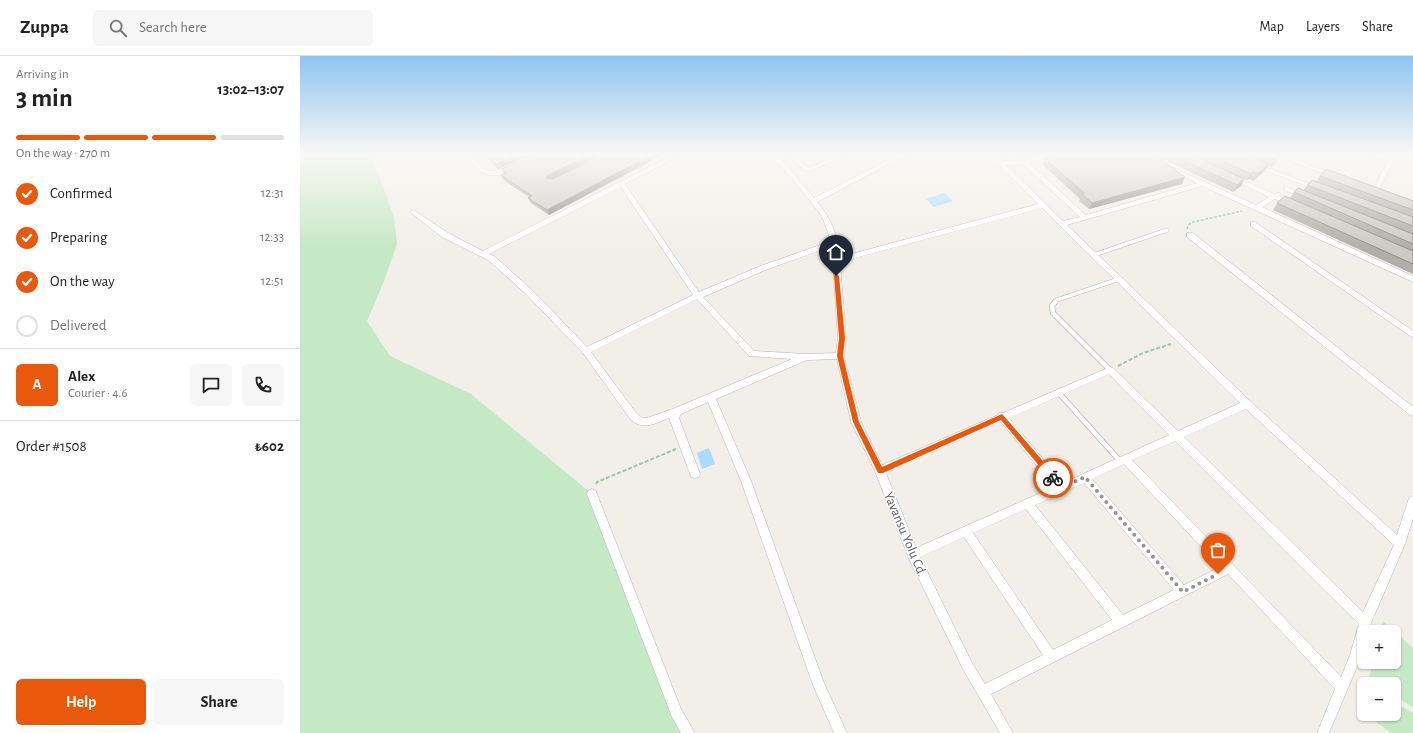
<!DOCTYPE html>
<meta charset="utf-8">
<style>
:root{--surface:#fff;--page:#f6f6f6;--text:#222;--muted:#767676;--line:#e0e0e0;--accent:#ea580c}
body{margin:0;font-family:"Alegreya Sans",sans-serif;background:var(--page);color:var(--text);height:100vh;display:flex;flex-direction:column;font-size:15px;white-space:nowrap}
*{box-sizing:border-box;margin:0}
p{font-size:13px;color:var(--muted)}
.icon{flex:none;width:22px;height:22px;fill:none;stroke:currentColor;stroke-width:2;stroke-linecap:round;stroke-linejoin:round}
.map{position:relative;flex:1;overflow:hidden}
.drawer{display:flex;flex-direction:column;background:var(--surface);width:300px}
.drawer>*{flex:none}
.buttons{position:absolute;left:1057px;top:569px;display:grid;gap:8px}
.buttons a{display:grid;place-items:center;width:44px;height:44px;border-radius:6px;background:var(--surface);box-shadow:0 1px 3px #0004;font-size:20px}
.pin{position:absolute;display:grid;place-items:center;width:34px;height:34px;color:#fff;margin:-41px -17px;border-radius:50% 50% 50% 0;rotate:-45deg;box-shadow:0 0 4px #0007}
.pin .icon{rotate:45deg}
.courier{position:absolute;display:grid;place-items:center;width:40px;height:40px;margin:-20px;border:3px solid #ea580c;border-radius:50%;background:#fff;color:#222;box-shadow:0 1px 5px #0007}
.headline em{font-style:normal;font-weight:700}
.headline div{display:flex;flex-direction:column-reverse}
.headline{display:flex;align-items:center;justify-content:space-between;height:68px;padding:0 16px}
h1{font-size:26px;font-weight:700;line-height:30px}
.bar{display:grid;grid-template-columns:repeat(4,1fr);gap:6px 4px;align-content:center;height:48px;padding:0 16px}
.bar i{height:5px;border-radius:3px;background:var(--line)}
.bar .on{background:var(--accent)}
.bar p{grid-column:span 4}
.line{display:flex;align-items:center;gap:10px;padding:0 16px;border-top:1px solid var(--line)}
.line div{flex:1}
.round{display:grid;place-items:center;flex:none;width:42px;height:42px;border-radius:6px;background:var(--page)}
ol{padding:0 16px;list-style:none}
li{display:flex;align-items:center;gap:12px;height:44px}
li p{margin-inline-start:auto}
li .icon{padding:4px;border-radius:50%;background:var(--accent);color:#fff;stroke-width:4}
li:last-child{color:var(--muted)}
li i{width:22px;height:22px;border:2px solid var(--line);border-radius:50%}
.action{display:flex;gap:8px;margin-top:auto;padding:8px 16px}
.action a{flex:1;height:46px;border-radius:6px;background:var(--accent);color:#fff;font-size:16px;font-weight:700;line-height:46px;text-align:center}
.action a+a{background:var(--page);color:var(--text)}
header{display:flex;align-items:center;gap:24px;box-sizing:border-box;height:56px;padding:0 20px;background:var(--surface);border-bottom:1px solid var(--line)}
header strong{font-size:19px}
nav{display:flex;gap:22px;margin-inline-start:auto;font-size:14px}
.search{width:280px;height:36px;background:var(--page);display:flex;align-items:center;gap:10px;box-sizing:border-box;padding:0 14px;border-radius:6px;color:var(--muted);font-size:15px}
main{display:flex;flex:1;min-height:0}
.map>svg:first-child{display:block}
.green{fill:#c5e8c5}
.water{fill:#aadaff}
.lines{fill:none;stroke-linecap:round;stroke-linejoin:round}
.service-far1-casing{stroke:#b5b8bc;stroke-width:4.5}
.service-casing{stroke:#b5b8bc;stroke-width:6}
.minor-casing{stroke:#b5b8bc;stroke-width:1}
.path-far1{stroke:#9cc7a9;stroke-width:1.5;stroke-dasharray:3 1.5;stroke-linecap:butt}
.path{stroke:#9cc7a9;stroke-width:2;stroke-dasharray:4 2;stroke-linecap:butt}
.service-far1{stroke:#fff;stroke-width:3.5}
.service{stroke:#fff;stroke-width:4.5}
.minor{fill:#fff;fill-rule:evenodd}
.wall{fill:#afaea9}
.shaded-wall{fill:#8f8d8a}
.building{fill:#cccac5;stroke:#8f8d8a}
.route{fill:#ea580c}
.done{stroke:#929495;stroke-width:4;stroke-dasharray:0 7.2}
.labels{text-anchor:middle;stroke-width:3;stroke-linejoin:round;paint-order:stroke}
.street-label{font-size:14px;fill:#5f6368;stroke:#fff}
</style>
<header>
<strong>Zuppa</strong>
<div class="search"><svg class="icon" aria-label="search" viewBox="0 0 24 24"><circle cx="10" cy="10" r="6"/><path d="M15 15l6 6"/></svg>Search here</div>
<nav><a>Map</a><a>Layers</a><a>Share</a></nav>
</header>
<main>
<section class="drawer">
<div class="headline"><div><h1>3 min</h1><p>Arriving in</p></div><em>13:02–13:07</em></div>
<div class="bar"><i class="on"></i><i class="on"></i><i class="on"></i><i></i><p>On the way · 270 m</p></div>
<ol>
<li><svg class="icon" aria-label="check" viewBox="0 0 24 24"><path d="M5 12l5 5 9-10"/></svg>Confirmed<p>12:31</p></li>
<li><svg class="icon" aria-label="check" viewBox="0 0 24 24"><path d="M5 12l5 5 9-10"/></svg>Preparing<p>12:33</p></li>
<li><svg class="icon" aria-label="check" viewBox="0 0 24 24"><path d="M5 12l5 5 9-10"/></svg>On the way<p>12:51</p></li>
<li><i></i>Delivered</li>
</ol>
<div class="line" style="height:72px"><b class="round" style="background:var(--accent);color:#fff">A</b><div><b>Alex</b><p>Courier · 4.6</p></div><a class="round"><svg class="icon" aria-label="chat" viewBox="0 0 24 24"><path d="M4 5h16v11H9l-5 4z"/></svg></a><a class="round"><svg class="icon" aria-label="phone" viewBox="0 0 24 24"><path d="M5 4h4l2 5-3 2q2 4 5 5l2-3 5 2v4C11 20 4 13 5 4z"/></svg></a></div>
<div class="line" style="height:52px"><div>Order #1508</div><b>₺602</b></div>
<div class="action"><a>Help</a><a>Share</a></div>
</section>
<div class="map">
<svg width="1113" height="677" viewBox="0 0 1113 677">
<rect width="100%" height="100%" fill="#f1efe8"/>
<g class="green">
<path d="M0 98H71L94 161 97 188 84 225 67 265 90 300 171 338 292 438 376 657 393 677H0Z"/>
<path d="M1083 565 1113 592V651L1094 640V628H1072L1068 625 1073 606H1094V576H1080Z"/>
<path d="M1094 646 1113 657V677H1091L1066 658H1094Z"/>
</g>
<g class="water">
<path d="M644 137 653 145 634 151 626 143Z"/>
<path d="M409 392 415 408 402 413 397 397Z"/>
</g>
<g class="lines">
<defs>
<g id="service-far1">
<path d="M489 98 506 113H511L543 98"/>
<path d="M1073 98 1092 103"/>
<path d="M794 199 867 174"/>
<path d="M755 247 757 244 819 223"/>
</g>
<g id="service">
<path d="M755 246 752 250 753 257 810 314"/>
<path d="M758 336 820 405"/>
</g>
<g id="minor">
<path d="M164 98H170C190 121 188 117 214 109L217 111C213 114 208 116 203 118 184 124 175 112 164 98Z"/>
<path d="M375 98H383L325 128 399 236 458 211 531 185 522 160 484 113 467 98H474L488 111 514 142 600 98H608L517 146C531 162 538 180 540 201L738 148 688 98H695L702 105 725 104 745 98H755L729 107 786 159 897 127 867 113 866 112 869 110 956 149 969 141 929 122 928 121 931 119 974 138 980 137 981 138 979 140 996 149 993 151 991 150 975 143 962 151 1113 220V226L902 130 767 169 950 345 1097 479 1108 445 1109 442 1113 440V462L1105 488 1071 567 1068 576H1064V592L1062 599 1029 677H1017L1035 633 928 518 691 638 713 677H700L664 615 609 503 575 415 551 366 537 303 507 304 416 343 451 425 524 627 547 677H534L513 629 441 425 408 346 381 358 379 362 400 418 399 421 395 422 391 421 390 418 369 362C355 367 344 375 331 364L283 297 225 237 188 204 142 181 110 156 113 154 115 155 148 177 183 195ZM723 108 780 161 763 165 706 109ZM321 131 393 239 287 291 231 233 194 200 189 198ZM742 152 940 347 878 375 813 312 810 311 703 357H699L698 359 582 409 561 366 544 300 546 282 540 206ZM532 190 533 203 531 205 533 207 538 282 536 297 506 298 454 295 403 241 463 215ZM397 243 449 300 492 303 375 352 347 362H342L337 358 291 296ZM809 318 869 379 763 427 709 362ZM946 353 1094 489 1063 556 884 381ZM701 366 754 431 616 492 586 417ZM875 385 1059 568 1050 599 1041 621 832 404ZM824 408 920 511 884 529 792 423ZM784 427 874 534 823 559 735 449ZM726 453 812 564 753 594 673 477ZM664 481 743 599 685 628 672 607 620 501Z"/>
<path d="M971 98H980L1038 120 1033 121Z"/>
<path d="M1088 98H1094L1095 103 1078 135 1077 136H1073L1072 135 1089 103Z"/>
<path d="M953 108H957L1023 133 1020 135 1018 134 953 110Z"/>
<path d="M986 131 1006 139 1007 140 1004 142 984 134V132Z"/>
<path d="M951 166H955L1113 275V282L951 170Z"/>
<path d="M887 177H893L1113 351V360L1110 359 887 181Z"/>
<path d="M292 433 296 435 297 438 381 653 395 677H381L372 661 287 438 288 435Z"/>
</g>
</defs>
<use href="#service-far1" class="service-far1-casing"/>
<use href="#service" class="service-casing"/>
<use href="#minor" class="minor-casing"/>
<path class="path-far1" d="M887 173 888 169 893 166 942 155"/>
<g class="path">
<path d="M818 310 843 297 871 288"/>
<path d="M296 428 297 426 376 393"/>
</g>
<use href="#service-far1" class="service-far1"/>
<use href="#service" class="service"/>
<use href="#minor" class="minor"/>
</g>
<g class="wall">
<path d="M183 98H233L198 113 192 108 189 103Z"/>
<path d="M236 98H302L253 123 305 98H364L249 159 231 147 228 142 229 141 203 124 201 119 204 118 202 113Z"/>
<path d="M852 98H981L977 105 973 111 968 110 965 115 953 125 949 123 947 124 944 123 941 130 933 136Z"/>
<path d="M744 102 885 121 882 128 789 153 779 145 780 143 743 109Z"/>
<path d="M1020 120 1113 145V218L973 154 977 147 990 142 994 136 1003 135 1007 129 1016 126Z"/>
</g>
<g class="shaded-wall">
<path d="M219 98H233L198 113 196 108Z"/>
<path d="M290 98H302L249 125 246 122 247 120Z"/>
<path d="M353 98H364L249 159 247 154Z"/>
<path d="M969 108 965 115 953 125 957 118Z"/>
<path d="M953 116 949 123 947 124 951 118Z"/>
<path d="M885 121 882 128 789 153 792 147Z"/>
<path d="M944 123 941 130 933 136 937 129Z"/>
</g>
<g class="building">
<path d="M187 98H219L196 108 189 103 192 102Z"/>
<path d="M236 98H290L247 120 246 122 253 123 305 98H353L247 154 228 142 232 140 201 119 207 117 202 113Z"/>
<path d="M761 98H851L863 105 885 121 792 147 782 138 784 137 744 102Z"/>
<path d="M869 98H890L944 123 937 129Z"/>
<path d="M907 98H942L969 108 957 118 953 116 951 118Z"/>
<path d="M960 98H981L977 104Z"/>
<path d="M1026 113 1113 145V154L1020 120Z"/>
<path d="M1012 124 1113 161V170L1007 129Z"/>
<path d="M998 132 1113 178V188L994 136Z"/>
<path d="M985 140 1113 195V208L977 147Z"/>
</g>
<linearGradient id="sky" x2="0" y2="1"><stop stop-color="#8fc3f1"/><stop offset="0.51" stop-color="#f9f8f5"/><stop offset="1" stop-color="#f9f8f5" stop-opacity="0"/></linearGradient>
<rect width="1113" height="193" fill="url(#sky)"/>
<path class="route" d="M536 218 539 220 545 282 543 300 559 366 582 411 702 358 756 420V424H751L701 364 583 417H578L553 366 537 300 539 282 534 220Z"/>
<g class="lines">
<path class="done" d="M753 422 761 432 785 421 883 536 918 518"/>
</g>
<g class="labels">
<g class="street-label">
<text transform="translate(606 478) rotate(67)" y="5">Yavansu Yolu Cd.</text>
</g>
</g>
</svg>
<div class="buttons">
<a>+</a>
<a>−</a>
</div>
<div class="pin" style="left:918px;top:518px;background:#ea580c"><svg class="icon" aria-label="bag" viewBox="0 0 24 24"><path d="M5 8h14l-1 12H6zM9 8a3 3 0 0 1 6 0"/></svg></div>
<div class="pin" style="left:536px;top:220px;background:#1f2937"><svg class="icon" aria-label="home" viewBox="0 0 24 24"><path d="M3 11l9-7 9 7M6 9v11h12V9"/></svg></div>
<div class="courier" style="left:753px;top:422px"><svg class="icon" aria-label="bike" viewBox="0 0 24 24"><circle cx="6" cy="16" r="4"/><circle cx="18" cy="16" r="4"/><path d="M6 16l4-8h5l3 8M10 8l3 8H6M13 5h3"/></svg></div>
</div>
</main>
